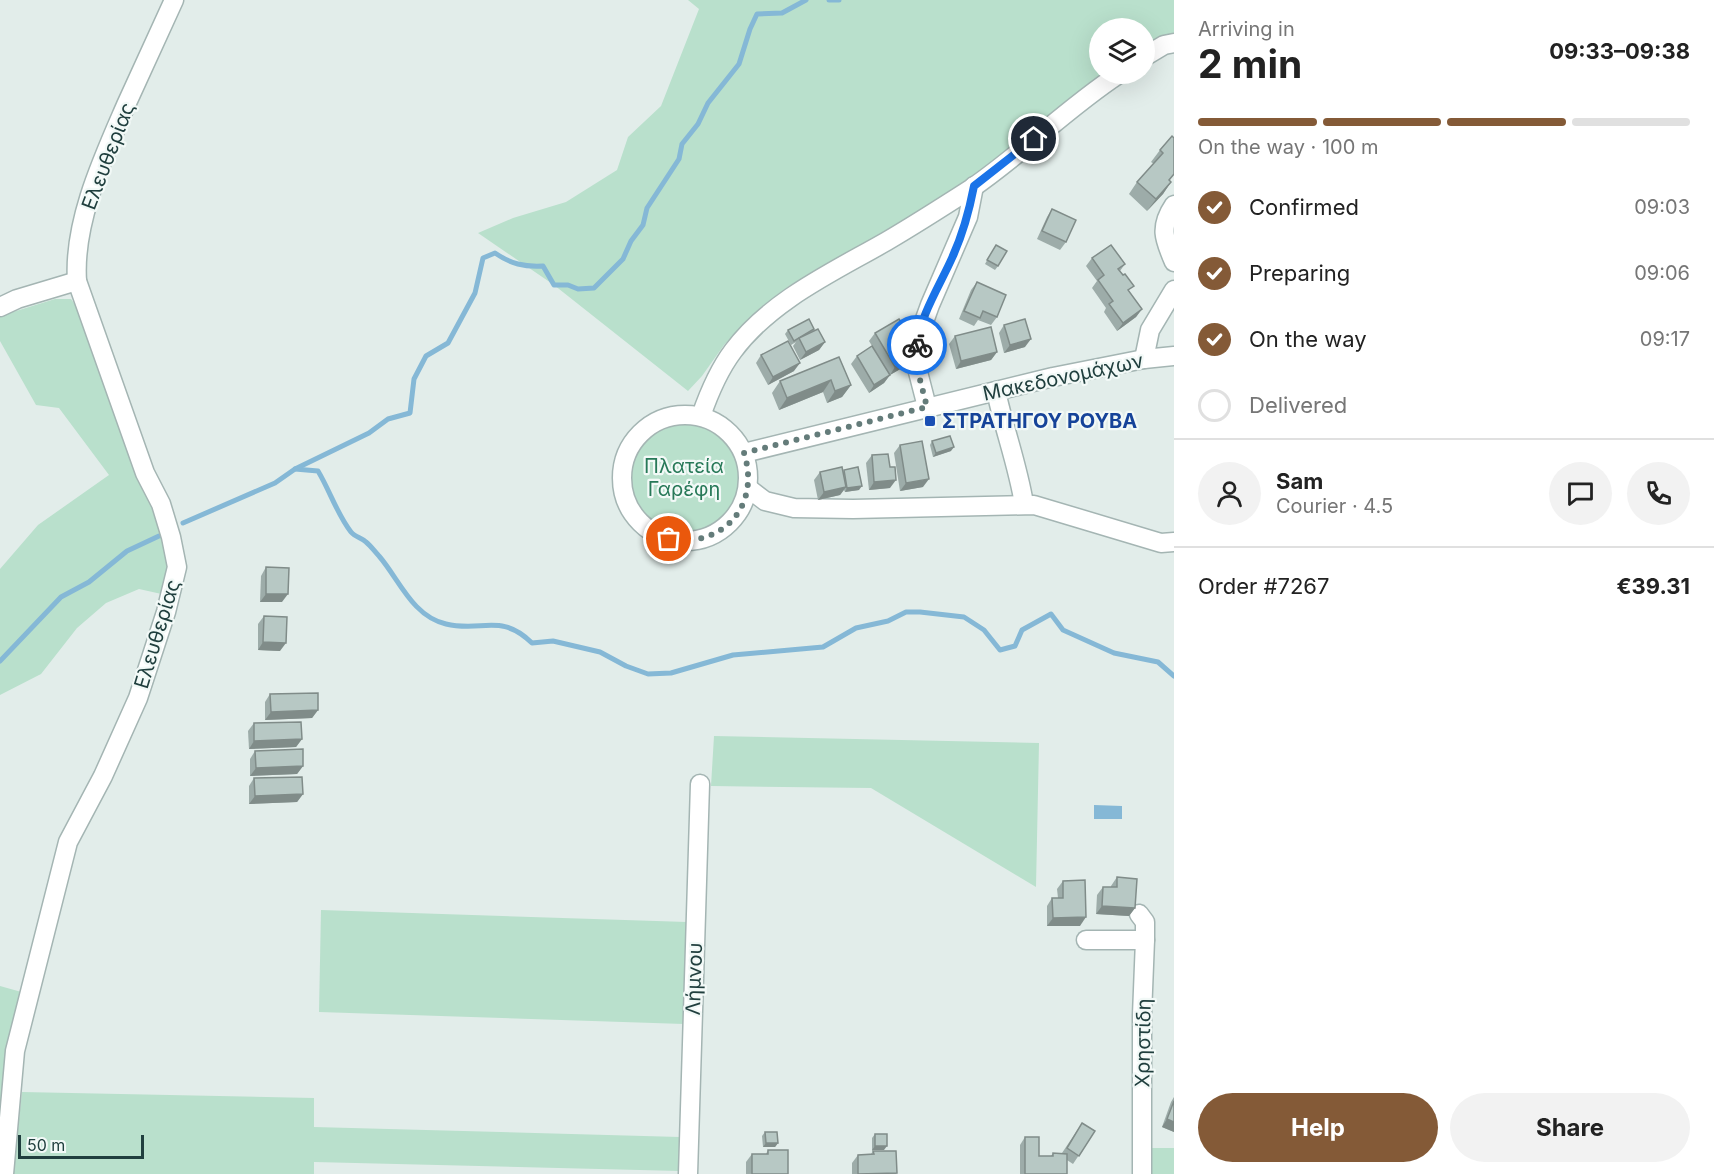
<!DOCTYPE html>
<meta charset="utf-8">
<style>
:root{--surface:#fff;--page:#f2f2f2;--text:#222;--muted:#767676;--line:#e0e0e0;--accent:#845a37}
body{margin:0;font-family:Inter,sans-serif;background:var(--page);color:var(--text);height:100vh;display:flex;flex-direction:column;font-size:22px;white-space:nowrap}
*{box-sizing:border-box;margin:0}
p{font-size:20px;color:var(--muted)}
.icon{flex:none;width:33px;height:33px;fill:none;stroke:currentColor;stroke-width:2;stroke-linecap:round;stroke-linejoin:round}
.map{position:relative;flex:1;overflow:hidden}
.sheet{display:flex;flex-direction:column;background:var(--surface);width:540px}
.sheet>*{flex:none}
.controls{position:absolute;left:1089px;top:18px;display:grid;gap:12px}
.controls a{display:grid;place-items:center;width:66px;height:66px;border-radius:50%;background:var(--surface);box-shadow:0 6px 24px #0002;font-size:30px}
.scale{position:absolute;left:18px;bottom:15px;width:126px;box-sizing:border-box;padding-left:6px;border:3px solid #203f3e;border-top:0;font-size:16px;line-height:21px;white-space:nowrap;color:#203f3e;-webkit-text-stroke:4px #f2f9f7;paint-order:stroke}
.pin{position:absolute;display:grid;place-items:center;width:51px;height:51px;color:#fff;margin:-26px;border:3px solid #fff;border-radius:50%;box-shadow:0 2px 6px #0007}
.courier{position:absolute;display:grid;place-items:center;width:60px;height:60px;margin:-30px;border:4px solid #1a73e8;border-radius:50%;background:#fff;color:#222;box-shadow:0 2px 8px #0007}
.headline em{font-style:normal;font-weight:700}
.headline div{display:flex;flex-direction:column-reverse}
.headline{display:flex;align-items:center;justify-content:space-between;height:102px;padding:0 24px}
h1{font-size:39px;font-weight:700;line-height:45px}
.bar{display:grid;grid-template-columns:repeat(4,1fr);gap:9px 6px;align-content:center;height:72px;padding:0 24px}
.bar i{height:8px;border-radius:4px;background:var(--line)}
.bar .current{background:var(--accent)}
.bar p{grid-column:span 4}
.line{display:flex;align-items:center;gap:15px;padding:0 24px;border-top:2px solid var(--line)}
.line div{flex:1}
.round{display:grid;place-items:center;flex:none;width:63px;height:63px;border-radius:32px;background:var(--page)}
ol{padding:0 24px;list-style:none}
li{display:flex;align-items:center;gap:18px;height:66px}
li p{margin-inline-start:auto}
li .icon{padding:6px;border-radius:50%;background:var(--accent);color:#fff;stroke-width:4}
li:last-child{color:var(--muted)}
li i{width:33px;height:33px;border:3px solid var(--line);border-radius:50%}
.cta{display:flex;gap:12px;margin-top:auto;padding:12px 24px}
.cta a{flex:1;height:69px;border-radius:36px;background:var(--accent);color:#fff;font-size:24px;font-weight:700;line-height:69px;text-align:center}
.cta a+a{background:var(--page);color:var(--text)}
main{display:flex;flex:1;min-height:0}
.map>svg:first-child{display:block}
.green{fill:#b9e0cc}
.water{fill:#85b8d6}
.lines{fill:none;stroke-linecap:round;stroke-linejoin:round}
.stream{stroke:#85b8d6;stroke-width:5}
.minor-casing{stroke:#a4b5b3;stroke-width:21}
.minor{stroke:#fff;stroke-width:18}
.wall{fill:#9daca9}
.shaded-wall{fill:#808c89}
.building{fill:#b7c8c4;stroke:#808c89;stroke-width:1.5}
.done{stroke:#647c7a;stroke-width:6;stroke-dasharray:0 10.8}
.route{stroke:#1a73e8;stroke-width:8}
.transit-dot{fill:#1a4fb4;stroke:#f2f9f7;stroke-width:2}
.labels{text-anchor:middle;stroke-width:4.5;stroke-linejoin:round;paint-order:stroke}
.street-label{font-size:20px;fill:#203f3e;stroke:#f2f9f7}
.transit-label{font-size:20px;font-weight:bold;fill:#164399;stroke:#f2f9f7;text-anchor:start}
.park-label{font-size:20px;fill:#277958;stroke:#f2f9f7}
</style>
<main>
<div class="map">
<svg width="1174" height="1174" viewBox="0 0 1174 1174">
<rect width="100%" height="100%" fill="#e2edea"/>
<g class="green">
<path d="M688 0H1174V37L1145 52 1144 28H1100V74H1108L984 169 942 198 789 286 761 307 724 345 702 376 688 391 554 285 478 233 513 218 566 202 617 170 628 137 661 106 699 9Z"/>
<path d="M55 299H71L79 310 127 451 174 559 166 595 139 589 106 603 77 628 41 674 0 695V569L38 525 109 475 59 408 36 405 0 341V316Z"/>
<circle cx="684" cy="478" r="56"/>
<path d="M714 736 1039 743 1036 887 871 788 711 786Z"/>
<path d="M321 910 687 922 684 1024 319 1012Z"/>
<path d="M0 986 25 993 6 1102H0Z"/>
<path d="M22 1092 314 1098V1127L680 1137V1171L314 1162V1174H13Z"/>
<rect x="1149" y="1148" width="25" height="26"/>
</g>
<path class="water" d="M1094 805 1122 806V819H1094Z"/>
<g class="lines">
<g class="stream">
<path d="M829 0H839"/>
<path d="M295 469 318 471C330 491 337 514 351 532 355 537 362 538 366 542 371 546 375 552 379 556 399 579 412 616 446 624 482 633 500 612 532 643L553 641 600 652 626 666 648 674 671 673 733 655 823 647 856 628 888 621 906 612H920L964 617 984 630 1000 650 1015 646 1022 630 1051 614 1063 630 1114 653 1158 662 1174 676"/>
<path d="M183 523 275 483 295 469 369 433 388 419 410 413 414 379 426 356 448 343 475 293 483 258 495 253C511 264 524 267 543 266L554 285H568L578 289 594 288 623 259 631 241 643 225 647 208 679 159 682 144 698 124 708 103 739 64 750 29 757 14 782 13 806 0"/>
<path d="M0 661 61 597 89 582 127 551 159 536"/>
</g>
<defs>
<g id="minor">
<path d="M1144 57 1164 45 1174 43"/>
<path d="M1174 205C1159 227 1164 239 1174 262"/>
<path d="M0 307 17 299 77 281"/>
<path d="M1144 359 1150 330 1174 290"/>
<path d="M996 391C1004 429 1018 466 1024 504"/>
<path d="M927 407 918 372 917 341 930 305 968 217 974 186"/>
<circle cx="685" cy="478" r="63"/>
<path d="M701 416C709 393 718 371 733 351 771 300 833 272 887 241 916 224 944 206 972 188 1023 153 1067 108 1119 74"/>
<path d="M744 453 1053 377 1144 359 1174 356"/>
<path d="M748 488 765 501 794 508 853 509 1034 505 1161 543 1174 542"/>
<path d="M1139 914 1145 922V940L1142 1015V1174"/>
<path d="M1086 940H1145"/>
<path d="M4 1174 15 1051 68 842 103 776 138 698 166 612 177 567 171 537 161 504 145 473 77 281C73 222 103 158 126 105 142 70 158 35 174 0"/>
<path d="M688 1174 700 784"/>
</g>
</defs>
<use href="#minor" class="minor-casing"/>
<use href="#minor" class="minor"/>
</g>
<g class="wall">
<path d="M1172 136 1170 181 1171 182 1163 194 1147 211 1129 194 1137 182 1154 164 1151 162 1160 150Z"/>
<path d="M1052 209 1066 242 1060 250 1037 239 1047 217Z"/>
<path d="M996 245 998 266 995 270 985 264Z"/>
<path d="M1092 258 1125 264 1120 271 1123 275 1129 292 1142 309 1136 317 1117 331 1104 312 1106 308 1092 288 1097 281 1086 266Z"/>
<path d="M977 282 997 317 991 325 978 320 974 326 959 319 971 290Z"/>
<path d="M1004 325 1025 347 1004 353 999 333Z"/>
<path d="M814 329 825 342 819 350 800 360 793 346 796 342 791 345 785 334 788 330Z"/>
<path d="M907 332 903 339 904 355 902 368 890 375 884 383 869 393 851 364 857 356 880 359 869 341 875 333Z"/>
<path d="M955 336 997 352 991 360 956 369 949 344Z"/>
<path d="M761 355 794 371 768 385 756 363Z"/>
<path d="M839 357 851 385 842 397 827 403 823 392 779 410 772 393 780 381Z"/>
<path d="M932 441 951 451 933 457 930 445Z"/>
<path d="M900 445 923 487 900 491 894 453Z"/>
<path d="M872 455 890 488 869 490 866 463Z"/>
<path d="M844 470 859 490 845 492 844 490 840 495 818 500 814 480 820 472H843Z"/>
<path d="M266 567 282 602H260L261 576Z"/>
<path d="M264 616 280 651 258 650V624Z"/>
<path d="M270 694 318 710 312 718 265 720V702Z"/>
<path d="M254 723 302 739 296 747 249 749 248 731Z"/>
<path d="M255 751 303 766 297 774 250 776V759Z"/>
<path d="M254 778 303 794 297 802 249 804V786Z"/>
<path d="M1117 877 1135 908 1129 916 1096 914 1097 895 1103 887H1111V886Z"/>
<path d="M1063 881 1080 926H1047V906L1052 898H1058L1057 889Z"/>
<path d="M1174 1097V1132L1162 1127 1171 1102Z"/>
<path d="M1082 1123 1095 1131 1073 1164 1067 1160V1174H1020V1145L1025 1137 1039 1156H1051L1053 1153H1062Z"/>
<path d="M765 1132 778 1143 775 1147H763L762 1136Z"/>
<path d="M875 1134 884 1150H872V1138Z"/>
<path d="M768 1150 788 1174H746V1162L752 1154H766Z"/>
<path d="M873 1151 897 1174H852V1163L858 1155 871 1154Z"/>
</g>
<g class="shaded-wall">
<path d="M1171 182 1163 194 1147 211 1156 199Z"/>
<path d="M1142 309 1136 317 1117 331 1123 323Z"/>
<path d="M1031 339 1025 347 1004 353 1010 345Z"/>
<path d="M825 342 819 350 800 360 806 352Z"/>
<path d="M997 352 991 360 956 369 961 361Z"/>
<path d="M907 360 902 368 890 375 895 367Z"/>
<path d="M800 363 794 371 768 385 773 377Z"/>
<path d="M890 375 884 383 869 393 874 385Z"/>
<path d="M831 380 823 392 779 410 787 398Z"/>
<path d="M851 385 842 397 827 403 835 391Z"/>
<path d="M954 447 951 451 933 457 936 453Z"/>
<path d="M929 479 923 487 900 491 906 483Z"/>
<path d="M896 480 890 488 869 490 874 482Z"/>
<path d="M862 486 859 490 845 492 847 488Z"/>
<path d="M846 487 840 495 818 500 824 492Z"/>
<path d="M266 594H288L282 602H260Z"/>
<path d="M263 642 286 643 280 651 258 650Z"/>
<path d="M318 710 312 718 265 720 271 712Z"/>
<path d="M302 739 296 747 249 749 254 741Z"/>
<path d="M303 766 297 774 250 776 256 768Z"/>
<path d="M303 794 297 802 249 804 255 796Z"/>
<path d="M1102 906 1135 908 1129 916 1096 914Z"/>
<path d="M1086 917 1080 926H1047L1053 918Z"/>
<path d="M1167 1119 1174 1122V1132L1162 1127Z"/>
<path d="M766 1143H778L775 1147H763Z"/>
<path d="M875 1146H887L884 1150H872Z"/>
</g>
<g class="building">
<path d="M1172 136 1174 138V174L1169 180 1171 182 1156 199 1137 182 1163 153 1160 150Z"/>
<path d="M1052 209 1076 220 1066 242 1042 231Z"/>
<path d="M996 245 1007 251 998 266 987 260Z"/>
<path d="M1111 245 1125 264 1118 269 1123 275 1125 274 1134 286 1128 290 1142 309 1123 323 1109 304 1113 301 1098 280 1104 275 1092 258Z"/>
<path d="M977 282 1006 295 997 317 983 311 980 318 964 311Z"/>
<path d="M809 319 814 329 794 341 788 330Z"/>
<path d="M899 319 907 332 901 336 909 349 903 352 907 360 895 367 875 333Z"/>
<path d="M1025 319 1031 339 1010 345 1004 325Z"/>
<path d="M991 327 997 352 961 361 955 336Z"/>
<path d="M818 329 825 342 806 352 799 338Z"/>
<path d="M788 341 800 363 773 377 761 355Z"/>
<path d="M872 346 890 375 874 385 857 356Z"/>
<path d="M839 357 851 385 835 391 831 380 787 398 780 381Z"/>
<path d="M950 436 954 447 936 453 932 441Z"/>
<path d="M922 441 929 479 906 483 900 445Z"/>
<path d="M888 454 890 467H895L896 480 874 482 872 455Z"/>
<path d="M842 467 846 487 824 492 820 472Z"/>
<path d="M858 467 862 486 847 488 844 470Z"/>
<path d="M266 567 289 568 288 594H266Z"/>
<path d="M264 616 287 617 286 643 263 642Z"/>
<path d="M318 693V710L271 712 270 694Z"/>
<path d="M301 722 302 739 254 741V723Z"/>
<path d="M303 749V766L256 768 255 751Z"/>
<path d="M302 777 303 794 255 796 254 778Z"/>
<path d="M1117 877 1137 879 1135 908 1102 906 1103 887H1117Z"/>
<path d="M1085 880 1086 917 1053 918 1052 898H1063V881Z"/>
<path d="M1174 1101V1122L1167 1119Z"/>
<path d="M1082 1123 1095 1131 1079 1156 1067 1148Z"/>
<path d="M765 1132H777L778 1143H766Z"/>
<rect x="875" y="1134" width="12" height="12"/>
<path d="M1025 1137H1039V1156H1053V1153L1067 1154V1174H1025Z"/>
<path d="M768 1150H788V1174H752V1154H768Z"/>
<path d="M873 1151H896L897 1173 858 1174V1155L874 1154Z"/>
</g>
<g class="lines">
<path class="done" d="M669 539C723 548 761 506 744 453L927 407 918 372 917 345"/>
<path class="route" d="M917 345C919 318 941 283 952 258 963 234 969 212 974 186L1034 139"/>
</g>
<rect class="transit-dot" x="924" y="415" width="12" height="12" rx="3"/>
<g class="labels">
<g class="street-label">
<text transform="translate(108 156) rotate(-69)" y="7">Ελευθερίας</text>
<text transform="translate(1063 377) rotate(-12)" y="7">Μακεδονομάχων</text>
<text transform="translate(157 634) rotate(-73)" y="7">Ελευθερίας</text>
<text transform="translate(694 979) rotate(-88)" y="7">Λήμνου</text>
<text transform="translate(1143 1043) rotate(-89)" y="7">Χρηστίδη</text>
</g>
<g class="transit-label">
<text x="942" y="428">ΣΤΡΑΤΗΓΟΥ ΡΟΥΒΑ</text>
</g>
<g class="park-label">
<text x="684" y="473">Πλατεία<tspan x="684" dy="23">Γαρέφη</tspan></text>
</g>
</g>
</svg>
<div class="controls">
<a><svg class="icon" aria-label="layers" viewBox="0 0 24 24"><path d="M12 4l9 5-9 5-9-5zM3 14l9 5 9-5"/></svg></a>
</div>
<div class="scale">50 m</div>
<div class="pin" style="left:669px;top:539px;background:#ea580c"><svg class="icon" aria-label="bag" viewBox="0 0 24 24"><path d="M5 8h14l-1 12H6zM9 8a3 3 0 0 1 6 0"/></svg></div>
<div class="pin" style="left:1034px;top:139px;background:#1f2937"><svg class="icon" aria-label="home" viewBox="0 0 24 24"><path d="M3 11l9-7 9 7M6 9v11h12V9"/></svg></div>
<div class="courier" style="left:917px;top:345px"><svg class="icon" aria-label="bike" viewBox="0 0 24 24"><circle cx="6" cy="16" r="4"/><circle cx="18" cy="16" r="4"/><path d="M6 16l4-8h5l3 8M10 8l3 8H6M13 5h3"/></svg></div>
</div>
<section class="sheet">
<div class="headline"><div><h1>2 min</h1><p>Arriving in</p></div><em>09:33–09:38</em></div>
<div class="bar"><i class="current"></i><i class="current"></i><i class="current"></i><i></i><p>On the way · 100 m</p></div>
<ol>
<li><svg class="icon" aria-label="check" viewBox="0 0 24 24"><path d="M5 12l5 5 9-10"/></svg>Confirmed<p>09:03</p></li>
<li><svg class="icon" aria-label="check" viewBox="0 0 24 24"><path d="M5 12l5 5 9-10"/></svg>Preparing<p>09:06</p></li>
<li><svg class="icon" aria-label="check" viewBox="0 0 24 24"><path d="M5 12l5 5 9-10"/></svg>On the way<p>09:17</p></li>
<li><i></i>Delivered</li>
</ol>
<div class="line" style="height:108px"><a class="round"><svg class="icon" aria-label="person" viewBox="0 0 24 24"><circle cx="12" cy="8" r="4"/><path d="M4 21q1-7 8-7t8 7"/></svg></a><div><b>Sam</b><p>Courier · 4.5</p></div><a class="round"><svg class="icon" aria-label="chat" viewBox="0 0 24 24"><path d="M4 5h16v11H9l-5 4z"/></svg></a><a class="round"><svg class="icon" aria-label="phone" viewBox="0 0 24 24"><path d="M5 4h4l2 5-3 2q2 4 5 5l2-3 5 2v4C11 20 4 13 5 4z"/></svg></a></div>
<div class="line" style="height:78px"><div>Order #7267</div><b>€39.31</b></div>
<div class="cta"><a>Help</a><a>Share</a></div>
</section>
</main>
